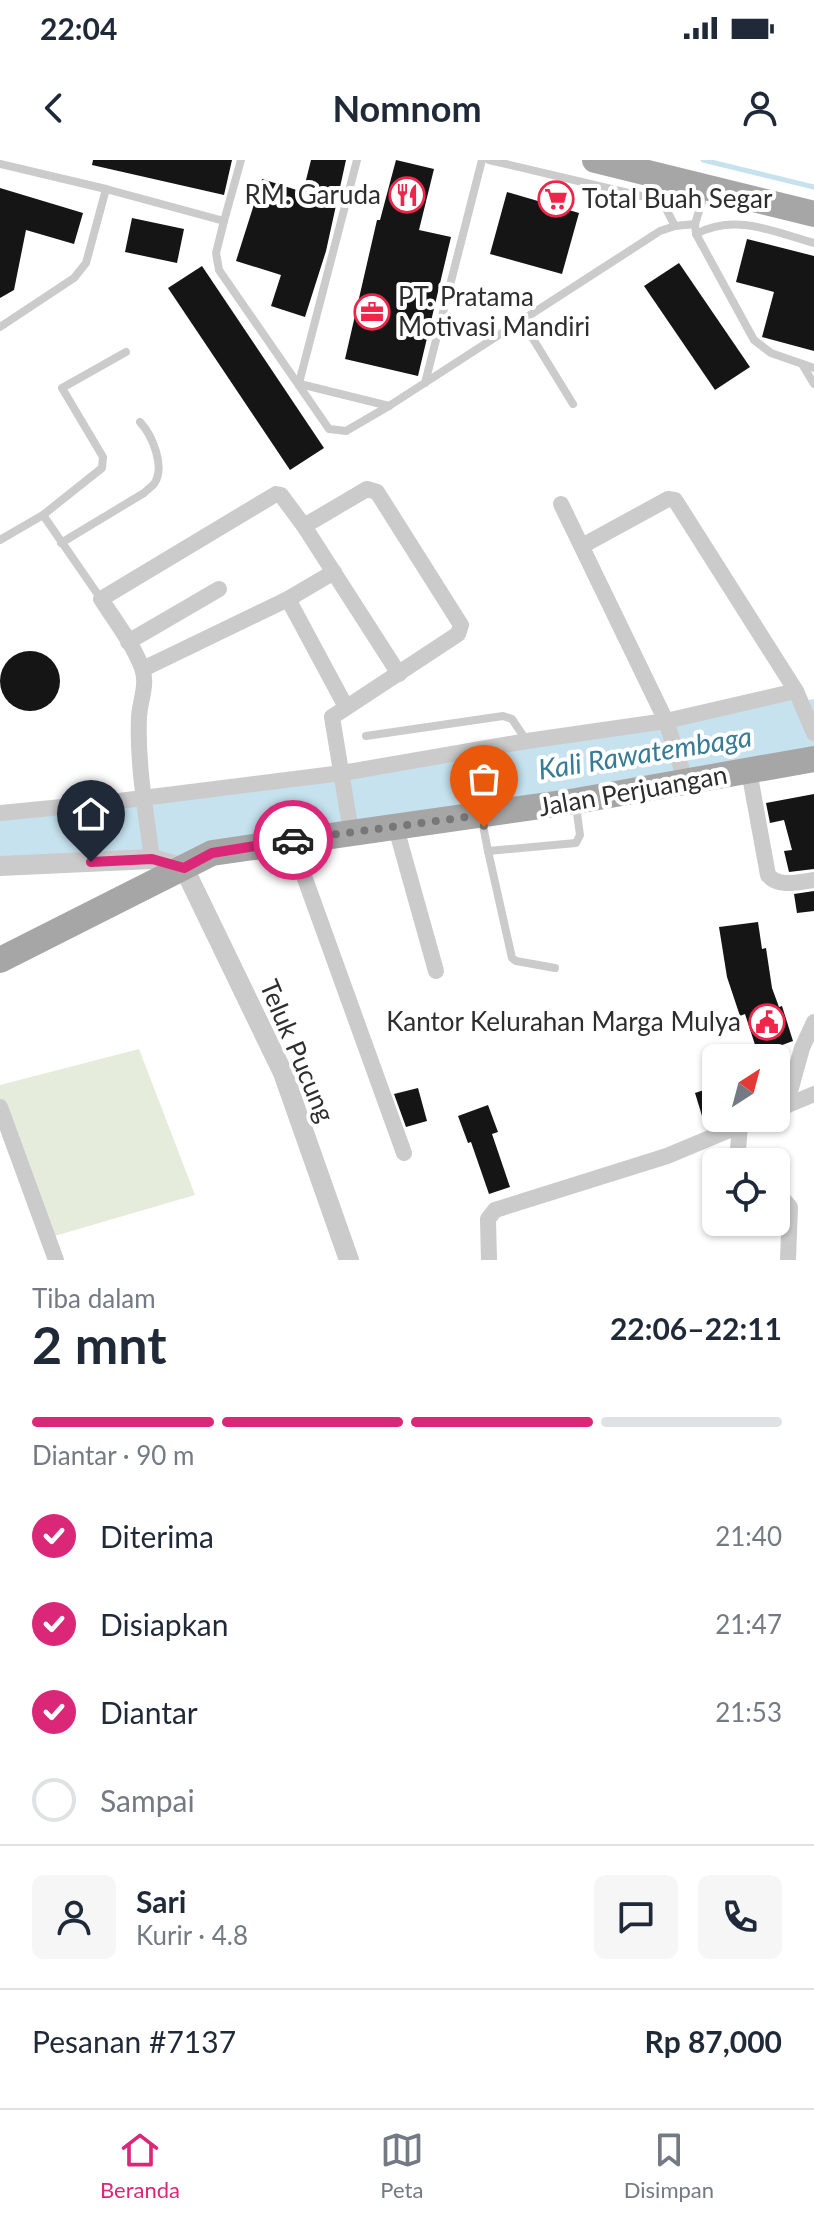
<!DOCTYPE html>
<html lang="id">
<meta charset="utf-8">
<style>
:root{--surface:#fff;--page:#f6f6f7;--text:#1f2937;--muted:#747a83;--line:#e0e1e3;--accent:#db2777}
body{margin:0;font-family:Lato,sans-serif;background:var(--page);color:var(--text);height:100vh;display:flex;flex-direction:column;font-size:30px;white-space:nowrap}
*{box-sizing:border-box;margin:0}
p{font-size:26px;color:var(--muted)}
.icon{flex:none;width:44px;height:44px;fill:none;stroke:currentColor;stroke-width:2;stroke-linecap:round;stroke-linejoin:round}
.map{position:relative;height:1100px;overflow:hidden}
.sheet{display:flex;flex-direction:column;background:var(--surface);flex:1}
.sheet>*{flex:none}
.needle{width:52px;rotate:36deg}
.fabs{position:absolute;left:702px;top:884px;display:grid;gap:16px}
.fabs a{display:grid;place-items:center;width:88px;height:88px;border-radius:12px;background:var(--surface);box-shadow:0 2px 6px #0004;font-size:40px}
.pin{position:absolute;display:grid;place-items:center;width:68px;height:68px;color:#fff;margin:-82px -34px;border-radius:50% 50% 50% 0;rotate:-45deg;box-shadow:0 0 8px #0007}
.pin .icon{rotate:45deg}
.courier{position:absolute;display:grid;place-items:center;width:80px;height:80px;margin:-40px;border:6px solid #db2777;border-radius:50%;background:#fff;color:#222;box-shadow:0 2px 10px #0007}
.headline em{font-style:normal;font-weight:700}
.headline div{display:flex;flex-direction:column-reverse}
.headline{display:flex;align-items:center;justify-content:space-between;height:136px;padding:0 32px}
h1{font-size:52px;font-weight:700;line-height:60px}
.bar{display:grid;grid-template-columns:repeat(4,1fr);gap:12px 8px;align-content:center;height:96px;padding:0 32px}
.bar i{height:10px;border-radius:6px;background:var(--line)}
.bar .selected{background:var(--accent)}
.bar p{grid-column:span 4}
.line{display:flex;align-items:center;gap:20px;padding:0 32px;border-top:2px solid var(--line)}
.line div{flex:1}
.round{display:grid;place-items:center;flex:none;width:84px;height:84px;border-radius:12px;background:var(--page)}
ol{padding:0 32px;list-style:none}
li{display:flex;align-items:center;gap:24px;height:88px}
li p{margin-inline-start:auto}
li .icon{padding:8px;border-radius:50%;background:var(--accent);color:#fff;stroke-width:4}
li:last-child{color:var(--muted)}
li i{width:44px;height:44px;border:4px solid var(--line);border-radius:50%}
.status{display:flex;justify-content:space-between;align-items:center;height:56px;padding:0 40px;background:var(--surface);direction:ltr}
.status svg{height:22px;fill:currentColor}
header{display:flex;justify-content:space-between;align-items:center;height:104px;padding:0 32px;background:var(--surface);font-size:36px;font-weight:700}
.menu{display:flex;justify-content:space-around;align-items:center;height:112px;border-top:2px solid var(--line);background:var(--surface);font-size:22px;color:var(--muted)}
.menu a{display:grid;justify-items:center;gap:4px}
.menu .selected{color:var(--accent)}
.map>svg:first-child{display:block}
.green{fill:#e6ecdb}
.water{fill:#c5e2ee}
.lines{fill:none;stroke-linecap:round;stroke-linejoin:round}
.stream{stroke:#c5e2ee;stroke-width:5}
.building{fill:#151515}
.service{stroke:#cbcbcb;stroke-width:8}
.minor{stroke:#cbcbcb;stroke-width:16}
.tertiary{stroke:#cbcbcb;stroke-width:20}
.primary{stroke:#a6a6a6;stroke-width:26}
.done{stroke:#777;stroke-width:8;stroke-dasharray:0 14.4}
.route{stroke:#db2777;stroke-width:10}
.labels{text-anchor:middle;stroke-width:8;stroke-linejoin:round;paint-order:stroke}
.poi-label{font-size:26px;fill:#2e2e2e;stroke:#fff;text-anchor:end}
.street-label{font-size:26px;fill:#2e2e2e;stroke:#fff}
.water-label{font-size:28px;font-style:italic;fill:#377b95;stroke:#fff}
</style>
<div class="status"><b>22:04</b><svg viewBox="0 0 49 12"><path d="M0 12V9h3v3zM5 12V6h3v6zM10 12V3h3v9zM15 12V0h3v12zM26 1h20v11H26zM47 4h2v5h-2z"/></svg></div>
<header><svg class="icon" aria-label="back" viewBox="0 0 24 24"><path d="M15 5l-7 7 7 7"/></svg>Nomnom<svg class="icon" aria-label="person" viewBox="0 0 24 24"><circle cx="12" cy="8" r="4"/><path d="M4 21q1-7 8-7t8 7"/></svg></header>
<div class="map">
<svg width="814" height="1100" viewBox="0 0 814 1100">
<rect width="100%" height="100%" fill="#fff"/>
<path class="green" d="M139 889 195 1035 48 1078 0 947V925Z"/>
<path class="water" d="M796 531 803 541 814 539V599L184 708 0 706V653L342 613Z"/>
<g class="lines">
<path class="stream" d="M703 0 814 27"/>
</g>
<g class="building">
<path d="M93 0H232L224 35 92 5Z"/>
<path d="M311 0H346L326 91 305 157 271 146 281 115 236 101 262 19 303 32Z"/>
<path d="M396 0 434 9 419 70 451 77 418 216 345 199 377 60H380Z"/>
<path d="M0 28 83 53 74 84 26 70 14 130 0 138Z"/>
<path d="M507 32 579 53 562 114 490 94Z"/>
<path d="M132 58 184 69 177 103 125 92Z"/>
<path d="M747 79 814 96V191L762 177 774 132 736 122Z"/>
<path d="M679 103 750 207 715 230 644 126Z"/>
<path d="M202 106 324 288 290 310 168 128Z"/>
<circle cx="30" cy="521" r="30"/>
<path d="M814 634V709L789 712 784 691 792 690 784 660 770 663 766 643Z"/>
<path d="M814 731V751L797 753 794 734Z"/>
<path d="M758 762 762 789 766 788 772 828 779 847 782 846 793 881 758 894 745 854 740 856 727 817 719 767Z"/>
<path d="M713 927 716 939V955L703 959 695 933Z"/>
<path d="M418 928 427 961 406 967 394 934Z"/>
<path d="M488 945 498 972 492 974 510 1027 489 1034 471 982 468 983 458 956Z"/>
</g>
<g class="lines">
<g class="service">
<path d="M489 0 654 39 665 47 675 66"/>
<path d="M0 4 106 29 224 61 241 0"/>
<path d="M705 32 695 64 696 74 754 180 771 193 814 208"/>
<path d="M224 61 216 93 219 110 329 269 346 271 389 246 660 71 675 66 695 64"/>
<path d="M696 74C736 53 774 72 814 83"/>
<path d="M522 161 573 244"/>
<path d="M0 167 74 118 86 103 106 29"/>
<path d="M802 204 814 224"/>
<path d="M299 223 357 0"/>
<path d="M425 223 482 0"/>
<path d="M300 224 389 246"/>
<path d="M43 355 101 439"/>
<path d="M0 380 43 355 102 308 103 297 62 228 126 192"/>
<path d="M61 383 144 333C147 330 151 327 154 324 166 307 152 275 140 262"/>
<path d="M366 576 503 556 512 559 526 580"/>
<path d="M482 660 488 691 576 683 580 675 576 646"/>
<path d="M488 691 512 798 516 801 555 808"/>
</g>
<g class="minor">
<path d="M561 344 666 561 686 622"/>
<path d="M304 366 367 329 377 332 461 465 458 474 332 557 351 672"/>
<path d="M582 386 668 339 675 340 796 531 814 573"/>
<path d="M288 439 346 547"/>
<path d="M128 482 219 429"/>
<path d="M143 509 288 439 334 412"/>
<path d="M749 611 768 715C778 728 799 722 814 720"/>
<path d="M0 653 103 643 342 613 527 581 666 561 796 531"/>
<path d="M396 668 436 811"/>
<path d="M291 680 404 993"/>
<path d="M152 699C146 653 137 604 139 557 140 540 148 525 142 508 133 484 115 461 101 439L276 334 281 335 304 366 399 514"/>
<path d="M786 946 802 888 814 862"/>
<path d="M0 947 56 1100"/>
<path d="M776 950 814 934"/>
<path d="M737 1002 740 966"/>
<path d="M776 1038 785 1041 790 1047 788 1100"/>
<path d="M489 1100 488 1059 495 1050 667 996 758 958"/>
</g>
<path class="tertiary" d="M0 706 152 699 184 708 283 913 349 1100"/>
<g class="primary">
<path d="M595 0 814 54"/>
<path d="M0 800 212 693 576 641 814 599"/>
</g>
</g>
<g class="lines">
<path class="done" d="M293 680 482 655 484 667"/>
<path class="route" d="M91 702 152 699 184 708 212 693 293 680"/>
</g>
<defs>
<symbol id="restaurant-ring" viewBox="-11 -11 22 22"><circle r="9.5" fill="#fff" stroke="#f0254a" stroke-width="1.5"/><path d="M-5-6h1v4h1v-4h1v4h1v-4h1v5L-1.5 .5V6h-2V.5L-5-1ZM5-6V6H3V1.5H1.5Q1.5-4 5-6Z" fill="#f0254a"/></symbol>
<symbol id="supermarket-ring" viewBox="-11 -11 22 22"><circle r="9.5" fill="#fff" stroke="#f0254a" stroke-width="1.5"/><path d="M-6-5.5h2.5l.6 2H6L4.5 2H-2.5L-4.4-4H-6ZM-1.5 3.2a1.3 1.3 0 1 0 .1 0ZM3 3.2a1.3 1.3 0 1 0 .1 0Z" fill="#f0254a"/></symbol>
<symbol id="office-ring" viewBox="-11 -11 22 22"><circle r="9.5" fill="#fff" stroke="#f0254a" stroke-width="1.5"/><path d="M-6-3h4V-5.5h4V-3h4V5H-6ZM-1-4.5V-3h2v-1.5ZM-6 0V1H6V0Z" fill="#f0254a"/></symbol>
<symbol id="civic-ring" viewBox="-11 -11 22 22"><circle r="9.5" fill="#fff" stroke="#f0254a" stroke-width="1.5"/><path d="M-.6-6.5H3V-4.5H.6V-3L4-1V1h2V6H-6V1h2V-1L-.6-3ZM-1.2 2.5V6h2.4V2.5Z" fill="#f0254a"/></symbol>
</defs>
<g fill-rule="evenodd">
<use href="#restaurant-ring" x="387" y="15" width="40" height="40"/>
<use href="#supermarket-ring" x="536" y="19" width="40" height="40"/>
<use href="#office-ring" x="352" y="132" width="40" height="40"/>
<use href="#civic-ring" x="747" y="842" width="40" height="40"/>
</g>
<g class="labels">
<g class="poi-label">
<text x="381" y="44">RM. Garuda</text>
<text x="582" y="48" text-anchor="start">Total Buah Segar</text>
<text x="398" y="146" text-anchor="start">PT. Pratama<tspan x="398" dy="30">Motivasi Mandiri</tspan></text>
<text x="741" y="871">Kantor Kelurahan Marga Mulya</text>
</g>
<g class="street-label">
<text transform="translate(633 631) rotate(-10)" y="9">Jalan Perjuangan</text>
<text transform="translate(297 891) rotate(67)" y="9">Teluk Pucung</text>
</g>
<g class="water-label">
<text transform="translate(645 593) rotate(-9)" y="10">Kali Rawatembaga</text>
</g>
</g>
</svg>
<div class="fabs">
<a><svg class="needle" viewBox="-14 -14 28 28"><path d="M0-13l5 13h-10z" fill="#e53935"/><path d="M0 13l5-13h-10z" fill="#747a83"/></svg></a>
<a><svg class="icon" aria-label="locate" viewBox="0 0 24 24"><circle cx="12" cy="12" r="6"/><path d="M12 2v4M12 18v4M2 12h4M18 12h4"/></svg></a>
</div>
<div class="pin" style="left:484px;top:667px;background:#ea580c"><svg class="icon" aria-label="bag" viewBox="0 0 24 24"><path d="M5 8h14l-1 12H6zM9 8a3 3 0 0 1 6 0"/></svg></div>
<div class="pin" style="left:91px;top:702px;background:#1f2937"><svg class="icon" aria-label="home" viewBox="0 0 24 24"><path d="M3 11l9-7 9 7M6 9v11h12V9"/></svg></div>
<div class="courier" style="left:293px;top:680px"><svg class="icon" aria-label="car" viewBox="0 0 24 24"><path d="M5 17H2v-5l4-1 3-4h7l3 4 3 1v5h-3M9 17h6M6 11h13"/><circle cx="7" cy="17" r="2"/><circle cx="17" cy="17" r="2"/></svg></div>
</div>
<section class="sheet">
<div class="headline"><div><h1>2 mnt</h1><p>Tiba dalam</p></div><em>22:06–22:11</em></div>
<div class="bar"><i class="selected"></i><i class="selected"></i><i class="selected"></i><i></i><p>Diantar · 90 m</p></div>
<ol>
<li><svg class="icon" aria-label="check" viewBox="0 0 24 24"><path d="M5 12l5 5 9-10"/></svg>Diterima<p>21:40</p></li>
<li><svg class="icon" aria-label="check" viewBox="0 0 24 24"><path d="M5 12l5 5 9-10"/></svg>Disiapkan<p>21:47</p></li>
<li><svg class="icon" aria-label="check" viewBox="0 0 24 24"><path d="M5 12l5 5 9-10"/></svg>Diantar<p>21:53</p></li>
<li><i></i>Sampai</li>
</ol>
<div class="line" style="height:144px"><a class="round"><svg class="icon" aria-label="person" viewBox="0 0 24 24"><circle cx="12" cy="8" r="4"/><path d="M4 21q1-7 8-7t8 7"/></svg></a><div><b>Sari</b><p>Kurir · 4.8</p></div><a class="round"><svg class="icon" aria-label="chat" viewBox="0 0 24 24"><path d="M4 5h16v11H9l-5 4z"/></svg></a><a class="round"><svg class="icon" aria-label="phone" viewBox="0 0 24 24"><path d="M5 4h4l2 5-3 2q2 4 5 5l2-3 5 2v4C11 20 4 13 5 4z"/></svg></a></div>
<div class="line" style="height:104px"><div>Pesanan #7137</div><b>Rp 87,000</b></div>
</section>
<nav class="menu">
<a class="selected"><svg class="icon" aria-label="home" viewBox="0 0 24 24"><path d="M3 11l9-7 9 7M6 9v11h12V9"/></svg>Beranda</a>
<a><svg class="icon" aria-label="map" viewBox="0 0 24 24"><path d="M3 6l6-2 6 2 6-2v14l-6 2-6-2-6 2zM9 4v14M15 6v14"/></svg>Peta</a>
<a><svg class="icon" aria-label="saved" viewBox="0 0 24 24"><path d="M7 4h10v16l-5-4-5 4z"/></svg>Disimpan</a>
</nav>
